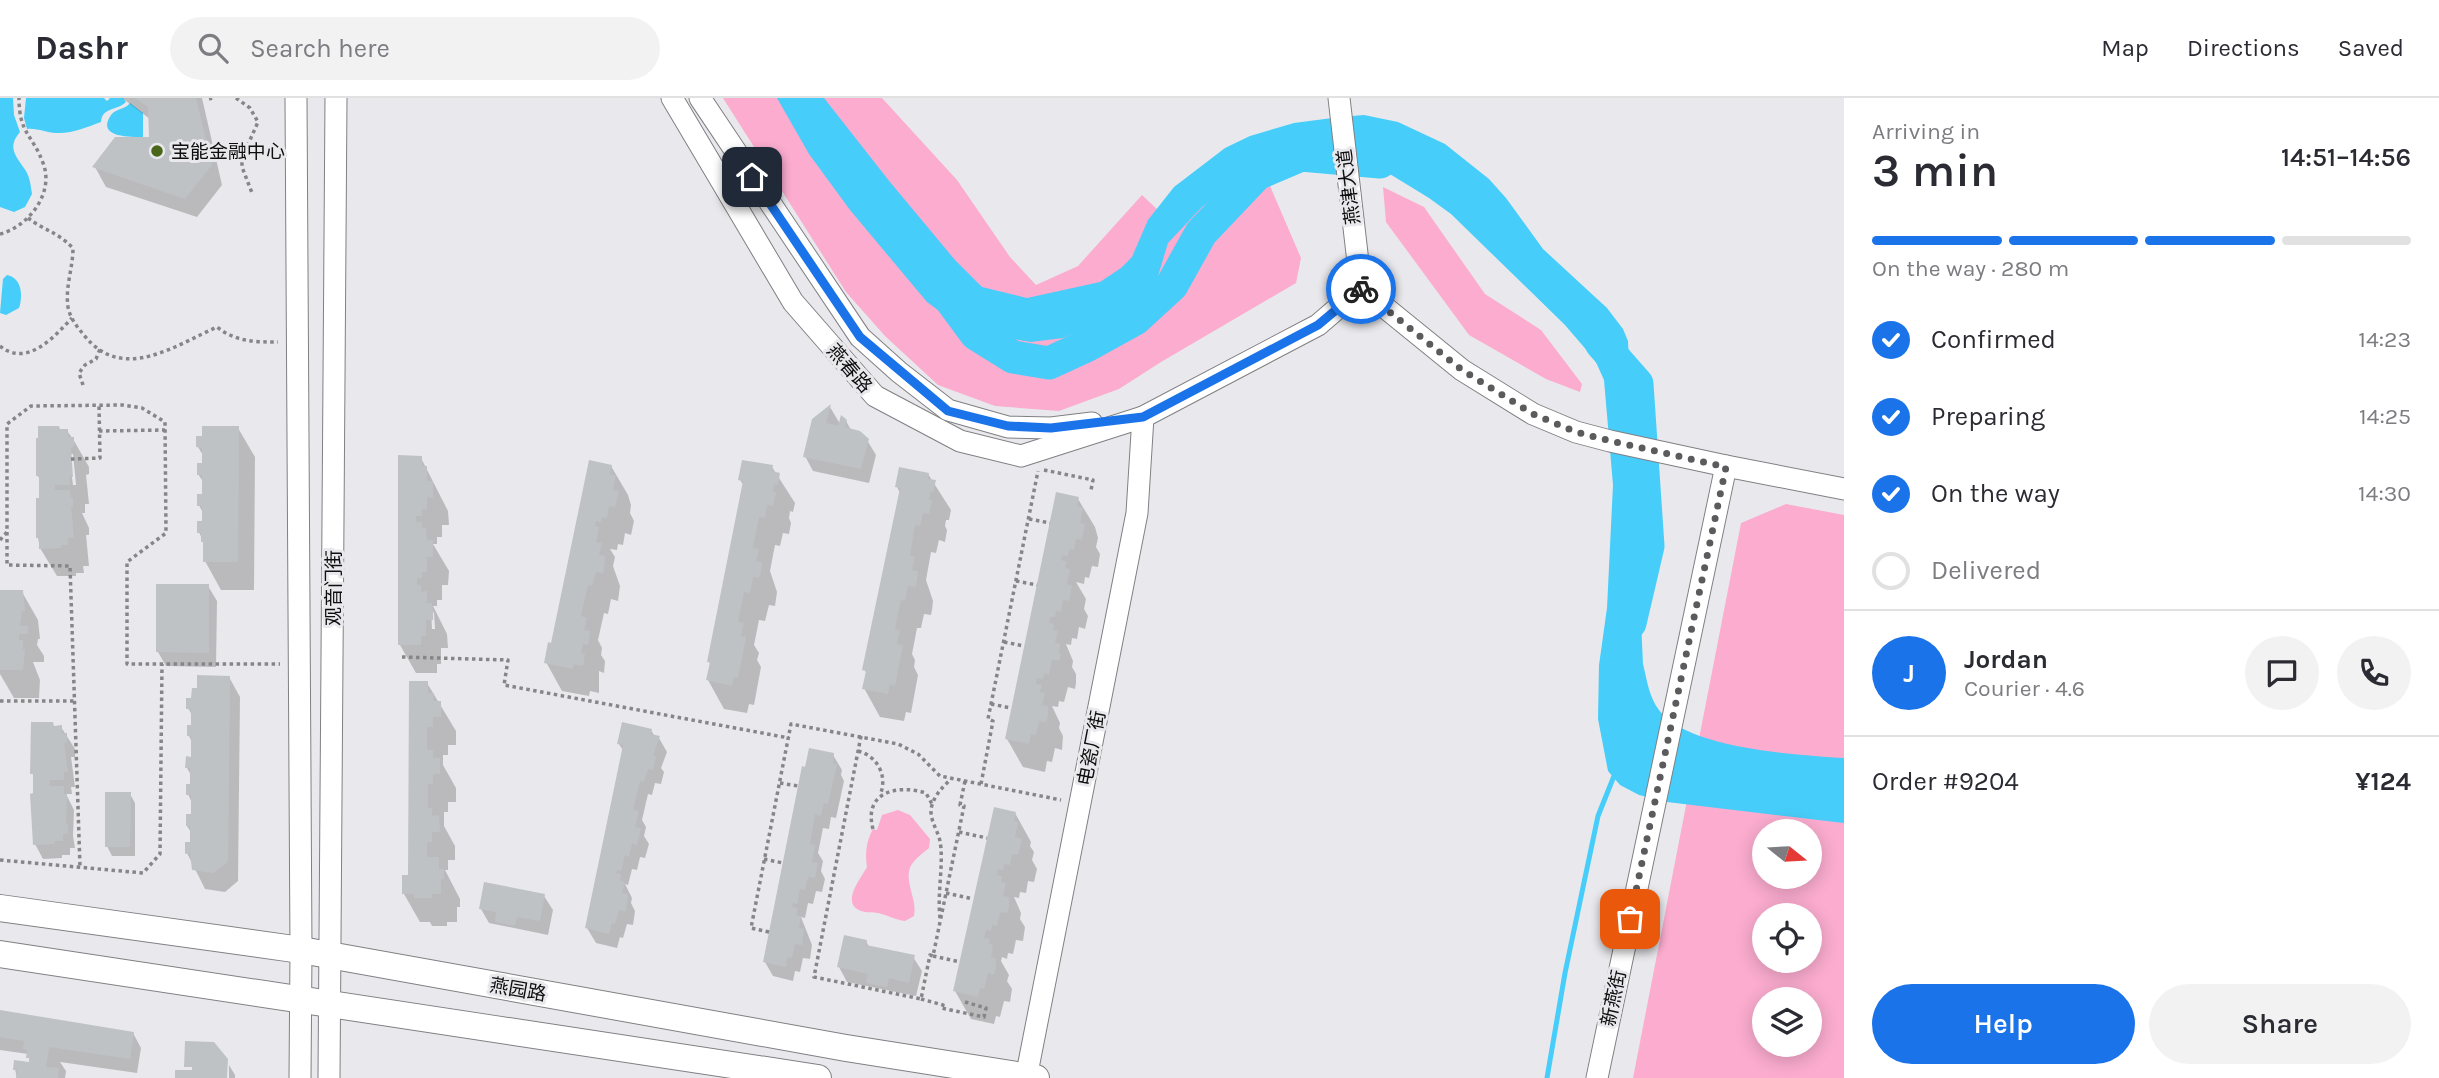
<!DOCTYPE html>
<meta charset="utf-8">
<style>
:root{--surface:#fff;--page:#f2f2f3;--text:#2b2b33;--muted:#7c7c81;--line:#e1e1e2;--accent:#1a73e8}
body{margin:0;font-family:Karla,"Noto Sans SC",sans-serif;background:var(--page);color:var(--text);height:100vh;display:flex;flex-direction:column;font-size:26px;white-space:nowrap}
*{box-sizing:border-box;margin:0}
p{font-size:23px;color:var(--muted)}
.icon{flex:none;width:38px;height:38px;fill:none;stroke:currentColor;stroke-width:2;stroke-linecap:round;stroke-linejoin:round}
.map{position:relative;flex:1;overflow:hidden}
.sheet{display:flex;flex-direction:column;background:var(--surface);width:595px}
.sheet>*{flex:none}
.needle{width:46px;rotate:108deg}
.fabs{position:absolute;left:1752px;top:721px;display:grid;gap:14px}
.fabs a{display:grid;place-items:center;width:70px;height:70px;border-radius:50%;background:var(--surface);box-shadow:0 4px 18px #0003;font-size:35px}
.pin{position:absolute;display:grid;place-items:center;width:60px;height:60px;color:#fff;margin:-30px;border-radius:14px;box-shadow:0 4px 10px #0006}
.courier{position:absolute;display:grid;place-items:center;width:70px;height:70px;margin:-35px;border:5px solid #1a73e8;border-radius:50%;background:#fff;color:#222;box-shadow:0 2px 9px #0007}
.headline em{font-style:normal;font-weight:600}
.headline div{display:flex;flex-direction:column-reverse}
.headline{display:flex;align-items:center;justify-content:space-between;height:119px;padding:0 28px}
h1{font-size:46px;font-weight:600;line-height:52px}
.bar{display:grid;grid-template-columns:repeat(4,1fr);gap:10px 7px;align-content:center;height:84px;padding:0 28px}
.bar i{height:9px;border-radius:5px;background:var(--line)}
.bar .on{background:var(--accent)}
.bar p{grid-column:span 4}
.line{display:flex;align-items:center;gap:18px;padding:0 28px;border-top:2px solid var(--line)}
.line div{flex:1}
.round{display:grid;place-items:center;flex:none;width:74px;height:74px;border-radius:37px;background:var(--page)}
ol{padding:0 28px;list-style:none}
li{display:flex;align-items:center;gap:21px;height:77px}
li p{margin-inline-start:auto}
li .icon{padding:7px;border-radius:50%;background:var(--accent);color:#fff;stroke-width:4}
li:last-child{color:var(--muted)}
li i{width:38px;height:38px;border:4px solid var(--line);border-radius:50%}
.action{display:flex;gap:14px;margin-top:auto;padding:14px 28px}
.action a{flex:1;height:80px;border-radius:42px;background:var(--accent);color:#fff;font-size:28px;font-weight:600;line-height:80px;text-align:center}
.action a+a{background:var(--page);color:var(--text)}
header{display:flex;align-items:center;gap:42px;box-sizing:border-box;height:98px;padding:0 35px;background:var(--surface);border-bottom:2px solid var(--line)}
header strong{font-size:33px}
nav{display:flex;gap:38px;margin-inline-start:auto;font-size:24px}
.search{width:490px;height:63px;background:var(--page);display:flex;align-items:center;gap:18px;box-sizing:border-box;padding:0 24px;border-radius:38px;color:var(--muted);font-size:26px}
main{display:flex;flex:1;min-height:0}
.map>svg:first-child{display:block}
.green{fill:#fbaccf;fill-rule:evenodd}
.water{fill:#47cdf9}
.shadow{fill:#0003;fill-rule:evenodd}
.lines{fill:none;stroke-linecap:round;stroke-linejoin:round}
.stream{stroke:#47cdf9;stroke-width:5}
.river{stroke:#47cdf9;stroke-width:33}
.building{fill:#bfc2c5}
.minor-casing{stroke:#808084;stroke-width:23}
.major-casing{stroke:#808084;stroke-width:28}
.path{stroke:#868689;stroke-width:3.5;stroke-dasharray:3.5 3.5;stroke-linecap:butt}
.minor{stroke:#fff;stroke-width:21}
.major{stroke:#fff;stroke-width:26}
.done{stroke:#5b5b5d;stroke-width:7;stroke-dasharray:0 12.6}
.route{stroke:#1a73e8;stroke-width:9}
.poi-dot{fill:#49661a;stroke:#e9e9ed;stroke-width:2.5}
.labels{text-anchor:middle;stroke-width:6;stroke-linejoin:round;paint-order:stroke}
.poi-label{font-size:19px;fill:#0e0e0f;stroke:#e9e9ed;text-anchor:start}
.street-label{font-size:19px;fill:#0e0e0f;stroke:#e9e9ed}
</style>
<header>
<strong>Dashr</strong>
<div class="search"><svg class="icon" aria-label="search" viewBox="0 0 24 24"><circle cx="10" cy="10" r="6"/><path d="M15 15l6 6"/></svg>Search here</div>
<nav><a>Map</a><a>Directions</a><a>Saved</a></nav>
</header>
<main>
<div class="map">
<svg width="1844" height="980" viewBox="0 0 1844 980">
<rect width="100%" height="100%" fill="#e9e9ed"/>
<g class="green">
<path d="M723 0H882L957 82 1010 159 1036 187 1078 168 1142 97 1161 115 1255 53 1301 160 1296 185 1161 264 1119 291 1059 313 995 308 938 287 885 238 846 194Z"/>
<path d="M1383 89 1424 109 1485 196 1541 232 1582 286 1580 294 1546 281 1469 237 1386 124Z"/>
<path d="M1786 406 1844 417V980H1633L1741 425ZM1764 733H1810V779H1764ZM1764 817H1810V863H1764ZM1764 901H1810V947H1764Z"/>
<path d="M898 712 910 717 930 741 929 750C923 755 916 760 912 766 902 781 918 801 914 818L905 823C895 822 888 817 878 815 873 814 866 815 861 813 840 805 861 780 867 769 865 755 866 744 873 731L877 732 882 717Z"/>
</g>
<g class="water">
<path d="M0 0H13L14 17 20 34C6 50 17 59 26 73 30 80 31 89 32 96L25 109 14 114 0 109Z"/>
<path d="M26 0H104L107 3 110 0H123L126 4C117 13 102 9 101 24 87 29 72 36 56 35 46 35 38 30 27 31L24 20Z"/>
<path d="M777 0H824L890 84 955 162 982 189 1027 200 1100 184 1121 170 1132 159 1148 122 1174 89 1225 50 1250 38 1294 25 1340 19 1364 17 1398 24 1445 46 1489 81 1506 100 1543 151 1607 210 1623 231 1628 243 1643 566C1647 582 1649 599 1659 612 1687 651 1799 657 1844 660V725L1667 704 1639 697 1620 687 1608 673 1598 621 1599 567 1607 510 1613 387 1604 282 1595 262 1565 227 1451 116 1429 100 1380 70 1355 62 1326 58H1290L1264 66 1243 76 1202 109 1168 145 1158 178 1147 198 1124 216 1063 240 1031 244 1007 240 961 229 927 204 850 112 809 56Z"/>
<path d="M130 5 143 15V39C132 39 95 40 111 17 116 10 125 12 130 5Z"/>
<path d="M7 177C22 180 23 198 19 210L6 217 0 215 3 181Z"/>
</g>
<g class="shadow">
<path d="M122 0H202L222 87 197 119 106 89 95 69 151 41 150 21Z"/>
<path d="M830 309 840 326 846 323 851 332 867 342 876 357 869 385 813 373 805 358Z"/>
<path d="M238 330 255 359 254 492H221L205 463V448L199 434 203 424V415L199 407 204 398V385L198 376 203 367 204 359 198 349Z"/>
<path d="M60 333H67L73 341 89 369V376L86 377 89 406H85V415H82L89 430V437H86L89 468H83L84 475H76V478H57L40 450 38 440 40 382 38 378ZM69 356H73L76 387H73Z"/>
<path d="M421 360 448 413 449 427H442V439H437V446H433L449 473 448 487H442V502H437V508H433L447 536 448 550H441V566H437V575H416L400 547ZM431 511 434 515 435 531H432Z"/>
<path d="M611 368 628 397 631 407 630 415 634 423 631 437 625 435 623 447 618 446 617 452 610 451 615 459 613 468 620 488 618 503 611 501 608 516 604 515 598 542 602 550 601 557 605 563 604 575 599 573V595L590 593 589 598 562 593 546 564Z"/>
<path d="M772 369 795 405 793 414 790 413 789 420 791 425 789 436 783 435 780 448 775 447 770 473 777 494 775 508 769 507 765 523 759 522 754 547 759 555 757 562 761 569 754 607 749 606 747 615 724 611 708 582 711 567 708 563 744 388 740 382Z"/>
<path d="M928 376 951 412 949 422H946L945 428 947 432 945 444 939 442 936 455 931 454 926 482 933 503 932 512 931 517 924 516 921 530H917L912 556 915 562 914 569 918 577 911 615 906 614 904 623 880 619 864 590 867 576 864 571 900 395 897 389Z"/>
<path d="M1078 401 1095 429 1098 440 1096 449 1100 456 1098 469 1092 468 1089 480 1085 479 1084 486 1076 484 1086 501 1084 511 1088 518 1085 531 1079 529 1077 541 1072 540 1071 547 1066 546 1073 563 1072 569 1076 576V585L1075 591 1068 589 1064 604 1059 603 1058 609 1052 608 1060 625 1059 630 1063 638 1062 652 1055 650 1052 664 1047 663 1045 674 1023 669 1007 641Z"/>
<path d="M208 488 217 503 216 569 166 568 158 554Z"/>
<path d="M0 494H22L38 522 40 541H38L37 547 44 558V564H33L40 582 39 600H14L0 576Z"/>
<path d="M229 579 240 599 238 783 225 794 205 791 187 755 192 745V736L187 728 192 718V705L188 696 192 688V679L187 670 192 661V644L189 638 193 629V619L188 610Z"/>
<path d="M427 585 456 633V647H448V657H443V667L456 690V704H448V714H444V728L455 748V762H448V772H445L460 801V809H457V824H447V828H432L430 824H420L404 796 410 779Z"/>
<path d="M55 629H61L75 651V659H71L75 689H71L72 696H66L74 712 73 738 75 750H70V757H62V760L43 761 35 746V679L32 675Z"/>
<path d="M651 632 655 639 659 640 667 654 661 670 664 674 661 686 655 685 652 697 648 696 642 722 646 729 644 738 649 746 645 760 640 759 637 772 632 771 628 787 625 786 632 800 631 805 635 813 633 827 627 826 623 840 620 839 617 850 596 845 587 830 624 654 619 646Z"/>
<path d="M833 657 842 672 841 677 844 683 836 720 831 719 829 731 823 730 818 755 823 763 821 773 825 781 822 794 816 793 813 806 808 805 805 820 801 819 812 847 810 861 803 860 800 874 795 873 793 883 773 878 765 864Z"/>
<path d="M130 696 135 705V758H112L107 748Z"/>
<path d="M1015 715 1031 744 1030 748 1034 754 1032 762 1037 771 1034 784 1028 783 1026 795 1020 794 1019 800 1014 799 1021 815 1020 821 1025 829 1023 843 1016 842 1013 856 1008 855 1007 861 1002 859 1001 863 1009 877 1007 883 1012 891 1010 904 1004 903 1000 919 996 918 994 926 971 921 955 893Z"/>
<path d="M544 798 553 812 548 837 489 825 481 811Z"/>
<path d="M866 843 869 849 913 859 922 873 916 898 847 884 839 869Z"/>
<path d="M0 914 133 935 141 950 137 975 60 964 66 973 65 980H17L15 971 31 966 28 956 0 952Z"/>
<path d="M229 967 235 977V980H229Z"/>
</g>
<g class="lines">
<path class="stream" d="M1547 980 1565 875 1586 775 1598 718 1616 673"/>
<g class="river">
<path d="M945 194 976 236 1013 259 1049 265 1086 248 1135 221 1172 187 1201 135 1257 76 1301 57 1380 64"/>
<path d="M1601 245 1637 286 1648 448 1630 525"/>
</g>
</g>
<g class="building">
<path d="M135 0H196L212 67 185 101 92 69 115 39H149L148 9Z"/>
<path d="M831 306 826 325 838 328 841 317 847 322 845 329 860 333 869 341 861 371 803 359 812 321Z"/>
<path d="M38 328H59L60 331H68V339H74V348L71 349 73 379 70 378V387H55V392H70L71 400H73V409H71L74 440H68V447H61V450L39 451V440H36V400H39V378H36V340H38Z"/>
<path d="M202 328H239L238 464H203V444H201V435H197V423H202V408H197V396H202V377H197V365H202V350L196 349V338H202Z"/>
<path d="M398 357 422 358V368H427V383H433V400L427 399V411H422V418H416V424H422V430H426L427 442H433V459H427V474H422V480H417V487H421V494L427 493V505H432L433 515V522H426V538H421V547H398Z"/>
<path d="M589 362 612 367 610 376 616 377 613 392 619 393 615 409 609 408 607 420 602 419 601 424 596 423 595 428 599 429 596 444 602 445 599 457 605 458 604 469 603 475 596 474 592 488 588 487 581 518 587 520 584 532 590 533 589 542 588 547 583 546 581 555 585 556 583 568 574 566 573 571 544 565 548 544 551 545Z"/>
<path d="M742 362 773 367 772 373 780 375 778 387 774 386 773 394 776 395 773 408 767 407 765 420 759 419 753 450 759 451 756 463 762 464 761 474 759 480 753 479 750 495 744 494 738 524 744 525 741 538 746 539 738 580 734 579 732 588 706 582 710 564H707L743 383 738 382Z"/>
<path d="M899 369 929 375 928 381 936 382 933 394H930L929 402H932L929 416 923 415 920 428 915 427 910 458 915 459 912 472 918 473 917 483 915 489 908 488 905 503 901 502 895 531 900 532 897 546 903 547 895 588 890 586 888 596 862 591 866 573 862 572 900 390 895 389Z"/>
<path d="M1056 394 1079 399 1077 408 1083 410 1080 425 1085 426 1082 442 1076 441 1074 452 1069 451 1068 458 1062 457 1061 462 1067 464 1065 470 1070 471 1067 486 1072 488 1069 503 1063 502 1061 514 1056 513 1055 519H1050L1049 525 1054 526 1053 532 1058 533 1055 545 1060 546 1059 555H1061L1059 563 1052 561 1049 577 1044 575 1043 581 1037 580 1036 586 1042 587 1040 594 1045 595 1042 607 1048 608V618L1046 624 1039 623 1036 637 1031 636 1029 646 1005 641Z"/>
<path d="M156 486H209V555L156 554Z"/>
<path d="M0 492H23L25 513H22L20 528H28V536H19V542H23V552L25 551 23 572H0Z"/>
<path d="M197 577 230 578 228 764 213 775 192 772 190 755 185 756V744H190V728H186V716H191V697H186V686H190V670H185L186 658 191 659V638H187V627H191V611H186V600H191L192 590H197Z"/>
<path d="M409 583H428V595H434L433 603H441V619H433V629H427V652H433V660H440V676H433V686H428V710H432V718L439 717 440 734H432V744H427V759H439V771H444V781H441V796H432V800H414V796H402V777H408Z"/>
<path d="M31 624H53L54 628 62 627V635H67V645H64L68 674H64V682H50L49 688H64V696H67L66 726H68V735L63 736V743H55L54 746 33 747 30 696 33 695V676H30Z"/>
<path d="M622 624 652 631 651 636 660 638 653 657 656 658 653 672 648 671 644 684 640 683 633 712 639 713 635 729 641 730 637 747 632 745 629 759 625 757 621 773 617 772 616 775 621 776 620 782 625 784 622 795 628 796 626 814 619 812 615 826 612 825 609 836 585 830 623 647 617 646Z"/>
<path d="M809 650 834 655 833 666H837L828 706 824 705 821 718 815 716 810 746 815 747 812 764 818 765 815 780 808 779 805 792 800 791 797 806 793 805 792 809 798 810 796 817 801 818 799 830 804 831 802 847 795 846 792 860 787 859 786 869 763 864 802 668 805 669Z"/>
<path d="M105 694H131L130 749H105Z"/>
<path d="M994 709 1016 714 1014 723 1018 724 1015 739 1022 741 1018 757 1012 756 1010 767 1004 766 1003 772 998 771 997 777 1002 778 1001 784 1006 785 1003 798 1009 799V809L1007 815 1000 814 997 828 992 827 991 833 986 832 984 840 990 841 989 846 993 847 991 859 996 861V870L994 877 988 875 984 891 980 890 978 899 953 893Z"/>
<path d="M484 784 545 796 540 823 517 819 515 828 495 824 496 814 479 811Z"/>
<path d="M844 837 867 842 866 847 915 857 909 885 889 880 887 889 866 885 868 876 837 869Z"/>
<path d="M0 912 134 934 130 961 49 949 46 969 59 970 58 980H16L17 972H13L14 962 29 964V960H26L27 952 23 951 24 943 0 939Z"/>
<path d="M185 943 214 944 228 961 227 980H175V972H192V969H184Z"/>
</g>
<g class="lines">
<defs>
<g id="minor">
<path d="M296 0 301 852 300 980"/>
<path d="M672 0 793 204 875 298 960 343 1021 358 1143 319 1318 227 1361 190"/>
<path d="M700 0 860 239 899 274 948 312 1008 329 1051 330 1092 325"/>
<path d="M1339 0 1361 190 1462 272 1533 316 1576 334 1610 343 1726 368 1844 391"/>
<path d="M329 980 336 0"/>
<path d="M1026 980 1137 415 1143 319"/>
<path d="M1597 980 1726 368"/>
</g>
<g id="major">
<path d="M0 810 301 852 846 950 1036 980"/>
<path d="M0 856 818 980"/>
</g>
</defs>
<use href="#minor" class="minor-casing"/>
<use href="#major" class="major-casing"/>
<g class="path">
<path d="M236 0 250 10 258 24 242 60V69L252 95"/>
<path d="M209 1 212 0"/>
<path d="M28 120C45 133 56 133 73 150 73 170 65 189 68 209 70 220 77 229 84 237 122 286 176 247 217 229 236 244 255 244 278 244"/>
<path d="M0 136C28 129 55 95 43 65 33 37 19 36 19 0"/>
<path d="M0 248C27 270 54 239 72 220"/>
<path d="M83 287 79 275 85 267 96 261 100 251"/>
<path d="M99 333 165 332"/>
<path d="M71 361 100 360 99 307"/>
<path d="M1044 372 1093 382 1091 392"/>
<path d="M1029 421 1050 425"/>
<path d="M7 434V467L70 468 80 769"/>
<path d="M0 442 7 434V326L31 308 122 307 142 310 165 324 166 435 127 464V566H280"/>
<path d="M1016 483 1037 487"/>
<path d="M1004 544 1024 548"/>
<path d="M402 559 508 562 504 587 789 640"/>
<path d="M0 603H74"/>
<path d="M991 606 1011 610"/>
<path d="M861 638 814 879 921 901 930 857 933 858 964 708 960 707 965 683"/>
<path d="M858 653C878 658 888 679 880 697"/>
<path d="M780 685 798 688"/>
<path d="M981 686 993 623 988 621 1038 373"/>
<path d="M873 731C863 694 897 686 926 695L932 706"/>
<path d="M959 734 987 740"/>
<path d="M764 761 783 765"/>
<path d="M0 762 143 775 160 756 162 566"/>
<path d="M946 795 973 801"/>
<path d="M940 820C937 795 944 765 940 743 937 730 928 720 932 707 936 695 943 689 951 681"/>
<path d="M769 834 751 830 791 626 898 646 918 656 940 678 1061 702"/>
<path d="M933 858 960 864"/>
<path d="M921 901 943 907 941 910 984 919 986 910 965 904"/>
</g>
<use href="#minor" class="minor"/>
<use href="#major" class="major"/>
</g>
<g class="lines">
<path class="done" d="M1361 191 1462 272 1533 316 1576 334 1611 343 1726 369 1630 821"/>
<path class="route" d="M752 79 860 239 948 313 1008 328 1051 330 1143 319 1318 227 1361 191"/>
</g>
<circle class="poi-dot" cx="157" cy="53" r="7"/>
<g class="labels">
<g class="poi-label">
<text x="171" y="60">宝能金融中心</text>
</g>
<g class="street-label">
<text transform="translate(1348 89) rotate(-97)" y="7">燕津大道</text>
<text transform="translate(850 270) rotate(49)" y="7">燕春路</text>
<text transform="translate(333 490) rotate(-90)" y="7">观音门街</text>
<text transform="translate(1091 650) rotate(-79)" y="7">电瓷厂街</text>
<text transform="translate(518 891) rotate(10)" y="7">燕园路</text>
<text transform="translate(1613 900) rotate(-78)" y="7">新燕街</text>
</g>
</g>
</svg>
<div class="fabs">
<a><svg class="needle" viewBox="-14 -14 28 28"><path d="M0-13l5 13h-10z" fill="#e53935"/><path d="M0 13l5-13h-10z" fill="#7c7c81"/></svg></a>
<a><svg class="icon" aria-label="locate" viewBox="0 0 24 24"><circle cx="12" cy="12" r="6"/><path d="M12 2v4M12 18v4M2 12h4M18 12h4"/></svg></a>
<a><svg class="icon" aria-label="layers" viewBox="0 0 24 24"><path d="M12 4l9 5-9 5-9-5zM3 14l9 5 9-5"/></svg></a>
</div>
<div class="pin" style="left:1630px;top:821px;background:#ea580c"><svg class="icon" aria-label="bag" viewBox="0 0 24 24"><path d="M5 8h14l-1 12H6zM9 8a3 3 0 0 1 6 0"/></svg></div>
<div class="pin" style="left:752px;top:79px;background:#1f2937"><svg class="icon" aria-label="home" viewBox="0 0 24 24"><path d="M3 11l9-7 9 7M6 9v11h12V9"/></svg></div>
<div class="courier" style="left:1361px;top:191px"><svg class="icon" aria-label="bike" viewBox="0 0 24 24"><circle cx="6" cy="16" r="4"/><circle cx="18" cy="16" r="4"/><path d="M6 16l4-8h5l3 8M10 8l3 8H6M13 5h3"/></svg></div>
</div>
<section class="sheet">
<div class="headline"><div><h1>3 min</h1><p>Arriving in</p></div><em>14:51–14:56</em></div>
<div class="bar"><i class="on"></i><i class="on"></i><i class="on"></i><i></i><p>On the way · 280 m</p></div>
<ol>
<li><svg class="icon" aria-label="check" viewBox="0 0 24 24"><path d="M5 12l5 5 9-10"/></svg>Confirmed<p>14:23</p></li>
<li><svg class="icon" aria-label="check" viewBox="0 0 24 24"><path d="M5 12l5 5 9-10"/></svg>Preparing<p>14:25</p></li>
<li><svg class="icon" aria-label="check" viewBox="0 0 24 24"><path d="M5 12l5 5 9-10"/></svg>On the way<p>14:30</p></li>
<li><i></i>Delivered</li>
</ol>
<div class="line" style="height:126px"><b class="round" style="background:var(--accent);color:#fff">J</b><div><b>Jordan</b><p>Courier · 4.6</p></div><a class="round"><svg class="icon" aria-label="chat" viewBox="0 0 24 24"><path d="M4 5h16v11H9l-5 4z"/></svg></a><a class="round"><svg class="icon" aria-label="phone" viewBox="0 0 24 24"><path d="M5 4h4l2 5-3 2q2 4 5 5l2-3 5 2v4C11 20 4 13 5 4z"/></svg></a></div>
<div class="line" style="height:91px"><div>Order #9204</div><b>¥124</b></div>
<div class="action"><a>Help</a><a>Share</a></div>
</section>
</main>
